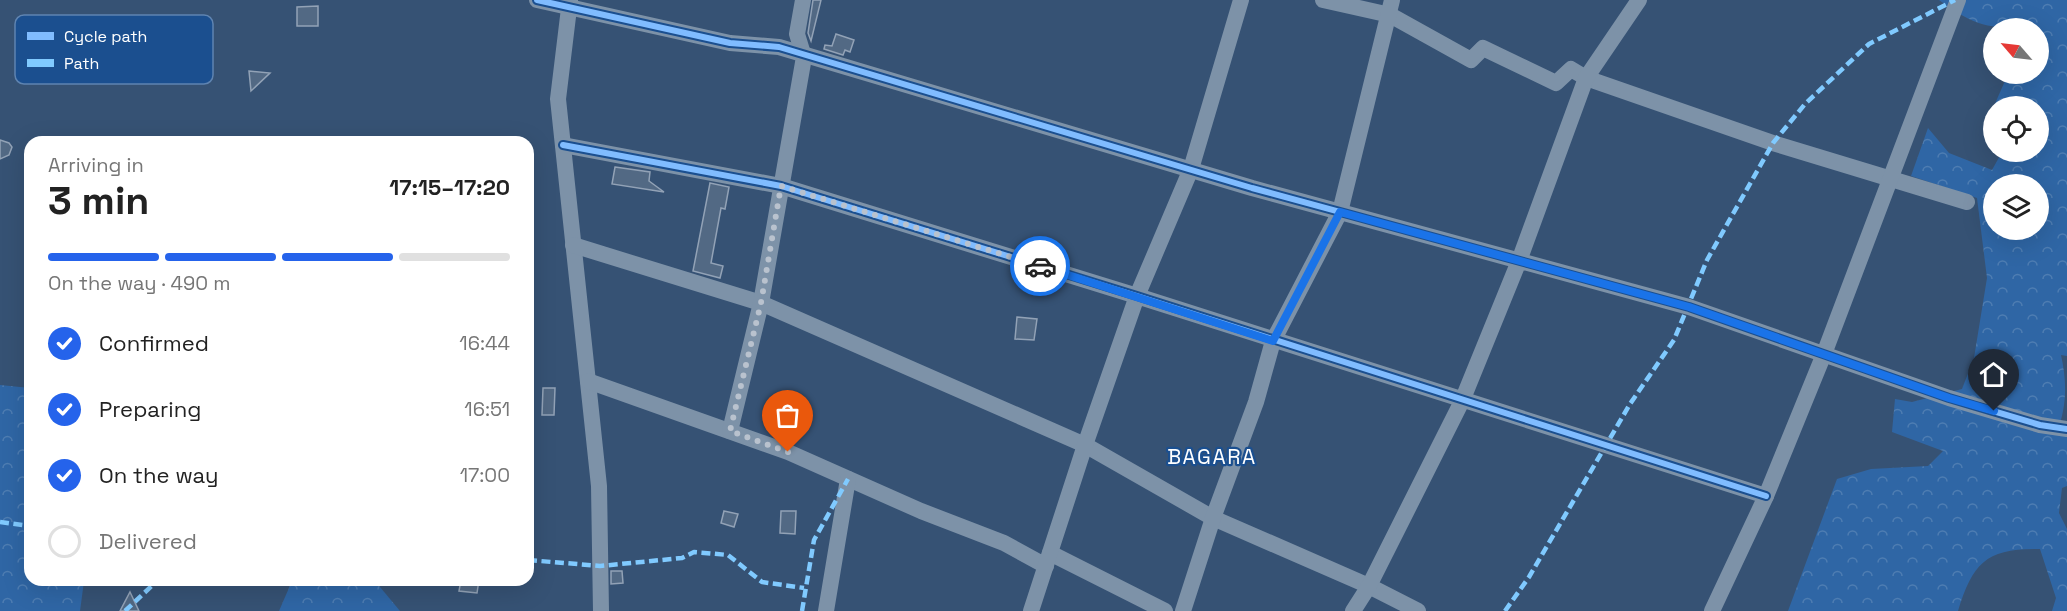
<!DOCTYPE html>
<meta charset="utf-8">
<style>
:root{--surface:#fff;--page:#f2f2f2;--text:#222;--muted:#767676;--line:#e0e0e0;--accent:#2563eb}
body{margin:0;font-family:"Space Grotesk",sans-serif;background:var(--page);color:var(--text);height:100vh;display:flex;flex-direction:column;font-size:22px;white-space:nowrap}
*{box-sizing:border-box;margin:0}
p{font-size:20px;color:var(--muted)}
.icon{flex:none;width:33px;height:33px;fill:none;stroke:currentColor;stroke-width:2;stroke-linecap:round;stroke-linejoin:round}
.map{position:relative;flex:1;overflow:hidden}
.drawer{position:absolute;left:24px;top:136px;width:510px;height:450px;display:flex;flex-direction:column;background:var(--surface);border-radius:18px;box-shadow:0 6px 24px #0002}
.drawer>*{flex:none}
.needle{width:39px;rotate:298deg}
.fabs{position:absolute;left:1983px;top:18px;display:grid;gap:12px}
.fabs a{display:grid;place-items:center;width:66px;height:66px;border-radius:50%;background:var(--surface);box-shadow:0 6px 24px #0002;font-size:30px}
.pin{position:absolute;display:grid;place-items:center;width:51px;height:51px;color:#fff;margin:-62px -26px;border-radius:50% 50% 50% 0;rotate:-45deg;box-shadow:0 0 6px #0007}
.pin .icon{rotate:45deg}
.courier{position:absolute;display:grid;place-items:center;width:60px;height:60px;margin:-30px;border:4px solid #1a73e8;border-radius:50%;background:#fff;color:#222;box-shadow:0 2px 8px #0007}
.summary em{font-style:normal;font-weight:600}
.summary div{display:flex;flex-direction:column-reverse}
.summary{display:flex;align-items:center;justify-content:space-between;height:102px;padding:0 24px}
h1{font-size:39px;font-weight:600;line-height:45px}
.bar{display:grid;grid-template-columns:repeat(4,1fr);gap:9px 6px;align-content:center;height:72px;padding:0 24px}
.bar i{height:8px;border-radius:4px;background:var(--line)}
.bar .on{background:var(--accent)}
.bar p{grid-column:span 4}
ol{padding:0 24px;list-style:none}
li{display:flex;align-items:center;gap:18px;height:66px}
li p{margin-inline-start:auto}
li .icon{padding:6px;border-radius:50%;background:var(--accent);color:#fff;stroke-width:4}
li:last-child{color:var(--muted)}
li i{width:33px;height:33px;border:3px solid var(--line);border-radius:50%}
.map>svg:first-child{display:block}
.forest{fill:url(#forest-crowns);fill-rule:evenodd}
.building{fill:#526984;stroke:#92a2b6;stroke-width:1.5}
.lines{fill:none;stroke-linecap:round;stroke-linejoin:round}
.street{stroke:#7d92a8;stroke-width:16}
.quiet{stroke:#80caff;stroke-width:4.5;stroke-dasharray:9 4.5;stroke-linecap:butt}
.cycleway-casing{stroke:#1b4f8f;stroke-width:10}
.cycleway{stroke:#80bcff;stroke-width:6}
.done{stroke:#b9c2ce;stroke-width:6;stroke-dasharray:0 10.8}
.route{stroke:#1a73e8;stroke-width:8}
.labels{text-anchor:middle;stroke-width:4.5;stroke-linejoin:round;paint-order:stroke}
.quarter-label{font-size:21px;letter-spacing:1.5px;fill:#fff;stroke:#1b4f8f}
.key{fill:#1b4f8f;stroke:#5f84b1;stroke-width:1.5}
.key-label{font-size:16px;fill:#fff}
</style>
<div class="map">
<svg width="2067" height="611" viewBox="0 0 2067 611">
<defs>
<pattern id="forest-crowns" width="20" height="18" patternUnits="userSpaceOnUse" patternTransform="scale(1.5)"><rect width="20" height="18" fill="#2f66a5"/><path d="M2 6a3 3 0 1 1 6 0M12 15a3 3 0 1 1 6 0" fill="none" stroke="#4e7db2"/></pattern>
</defs>
<rect width="100%" height="100%" fill="#365274"/>
<g class="forest">
<path d="M1939 0H2067V356L2061 355C2067 382 2067 406 2057 432H2067V486L2062 488 2059 513 2067 529V611H2052L2056 598 2040 549C1987 548 1973 562 1958 611H1788L1837 479 1871 469 1928 466 1943 451 1892 432 1895 399 1912 402 1962 389 1974 358 1987 278 1977 198 1911 176 1928 128 1949 153 1992 170 2002 152H2038V106H1994L2008 74H2038V28C1991 28 1978 29 1939 0ZM1994 184H2038V230H1994Z"/>
<path d="M0 385 30 388V580L84 581 80 611H0Z"/>
<path d="M292 581H375L400 611H279Z"/>
</g>
<g class="building">
<path d="M813 0H821L811 41 808 33Z"/>
<path d="M318 6V26H297V7Z"/>
<path d="M836 34 854 40 850 52 845 50 843 55 824 49 825 45 832 46Z"/>
<path d="M249 71 270 73 251 91Z"/>
<path d="M0 140 9 143 12 147 9 155 0 159Z"/>
<path d="M615 167 650 172 649 181 664 192 612 184Z"/>
<path d="M710 183 729 187 725 209 721 208 711 263 723 266 720 278 693 271Z"/>
<path d="M1017 317 1037 319 1034 340 1015 339Z"/>
<path d="M543 388H555L554 415H542Z"/>
<path d="M724 511 738 514 734 527 721 523Z"/>
<path d="M781 511H796L795 534 780 533Z"/>
<path d="M611 571H622L623 583 611 584Z"/>
<path d="M461 580H479L477 593 459 591Z"/>
<path d="M130 592 139 611H120Z"/>
</g>
<g class="lines">
<g class="street">
<path d="M537 0 730 43 779 47 1252 188 1689 307 1949 398 2040 425 2067 429"/>
<path d="M570 0 558 99 599 486 601 611"/>
<path d="M1323 0 1390 15 1471 60 1483 48 1556 83 1571 69 1586 78 1773 143 1967 202"/>
<path d="M563 145 781 186 1137 296 1766 496"/>
<path d="M573 245 761 303 1085 445 1213 518 1369 586 1418 611"/>
<path d="M588 381 788 452 921 511 1004 543 1046 566"/>
<path d="M730 431 761 303 804 57 797 34 803 0"/>
<path d="M1050 553 1165 611"/>
<path d="M826 611 848 479"/>
<path d="M1031 611 1085 445 1137 296 1191 169 1241 0"/>
<path d="M1183 611 1213 518 1256 402 1273 341 1340 212 1392 0"/>
<path d="M1353 611 1369 586 1462 401 1519 261 1586 78 1639 0"/>
<path d="M1712 611 1766 496 1824 354 1958 0"/>
</g>
<g class="quiet">
<path d="M0 522 30 526"/>
<path d="M528 560 600 566 682 558 694 552 728 555 762 582 804 588"/>
<path d="M125 611 158 580"/>
<path d="M802 611 814 540 848 479"/>
<path d="M1505 611 1529 577 1630 404 1674 340 1707 260 1773 143 1805 104 1869 44 1955 0"/>
</g>
<defs>
<g id="cycleway">
<path d="M537 0 730 43 779 47 1252 188 1689 307 1949 398 2040 425 2067 429"/>
<path d="M563 145 781 186 1137 296 1766 496"/>
</g>
</defs>
<use href="#cycleway" class="cycleway-casing"/>
<use href="#cycleway" class="cycleway"/>
</g>
<g class="lines">
<path class="done" d="M788 452 730 431 761 303 781 186 1040 266"/>
<path class="route" d="M1040 266 1273 341 1340 212 1689 307 1949 398 1994 411"/>
</g>
<g class="labels">
<g class="quarter-label">
<text x="1212" y="464">BAGARA</text>
</g>
</g>
<rect x="15" y="15" width="198" height="69" rx="9" class="key"/>
<rect x="27" y="32" width="27" height="8" fill="#80bcff"/>
<rect x="27" y="59" width="27" height="8" fill="#80caff"/>
<g class="key-label">
<text x="64" y="42">Cycle path</text>
<text x="64" y="69">Path</text>
</g>
</svg>
<div class="fabs">
<a><svg class="needle" viewBox="-14 -14 28 28"><path d="M0-13l5 13h-10z" fill="#e53935"/><path d="M0 13l5-13h-10z" fill="#767676"/></svg></a>
<a><svg class="icon" aria-label="locate" viewBox="0 0 24 24"><circle cx="12" cy="12" r="6"/><path d="M12 2v4M12 18v4M2 12h4M18 12h4"/></svg></a>
<a><svg class="icon" aria-label="layers" viewBox="0 0 24 24"><path d="M12 4l9 5-9 5-9-5zM3 14l9 5 9-5"/></svg></a>
</div>
<div class="pin" style="left:788px;top:452px;background:#ea580c"><svg class="icon" aria-label="bag" viewBox="0 0 24 24"><path d="M5 8h14l-1 12H6zM9 8a3 3 0 0 1 6 0"/></svg></div>
<div class="pin" style="left:1994px;top:411px;background:#1f2937"><svg class="icon" aria-label="home" viewBox="0 0 24 24"><path d="M3 11l9-7 9 7M6 9v11h12V9"/></svg></div>
<div class="courier" style="left:1040px;top:266px"><svg class="icon" aria-label="car" viewBox="0 0 24 24"><path d="M5 17H2v-5l4-1 3-4h7l3 4 3 1v5h-3M9 17h6M6 11h13"/><circle cx="7" cy="17" r="2"/><circle cx="17" cy="17" r="2"/></svg></div>
<section class="drawer">
<div class="summary"><div><h1>3 min</h1><p>Arriving in</p></div><em>17:15–17:20</em></div>
<div class="bar"><i class="on"></i><i class="on"></i><i class="on"></i><i></i><p>On the way · 490 m</p></div>
<ol>
<li><svg class="icon" aria-label="check" viewBox="0 0 24 24"><path d="M5 12l5 5 9-10"/></svg>Confirmed<p>16:44</p></li>
<li><svg class="icon" aria-label="check" viewBox="0 0 24 24"><path d="M5 12l5 5 9-10"/></svg>Preparing<p>16:51</p></li>
<li><svg class="icon" aria-label="check" viewBox="0 0 24 24"><path d="M5 12l5 5 9-10"/></svg>On the way<p>17:00</p></li>
<li><i></i>Delivered</li>
</ol>
</section>
</div>
